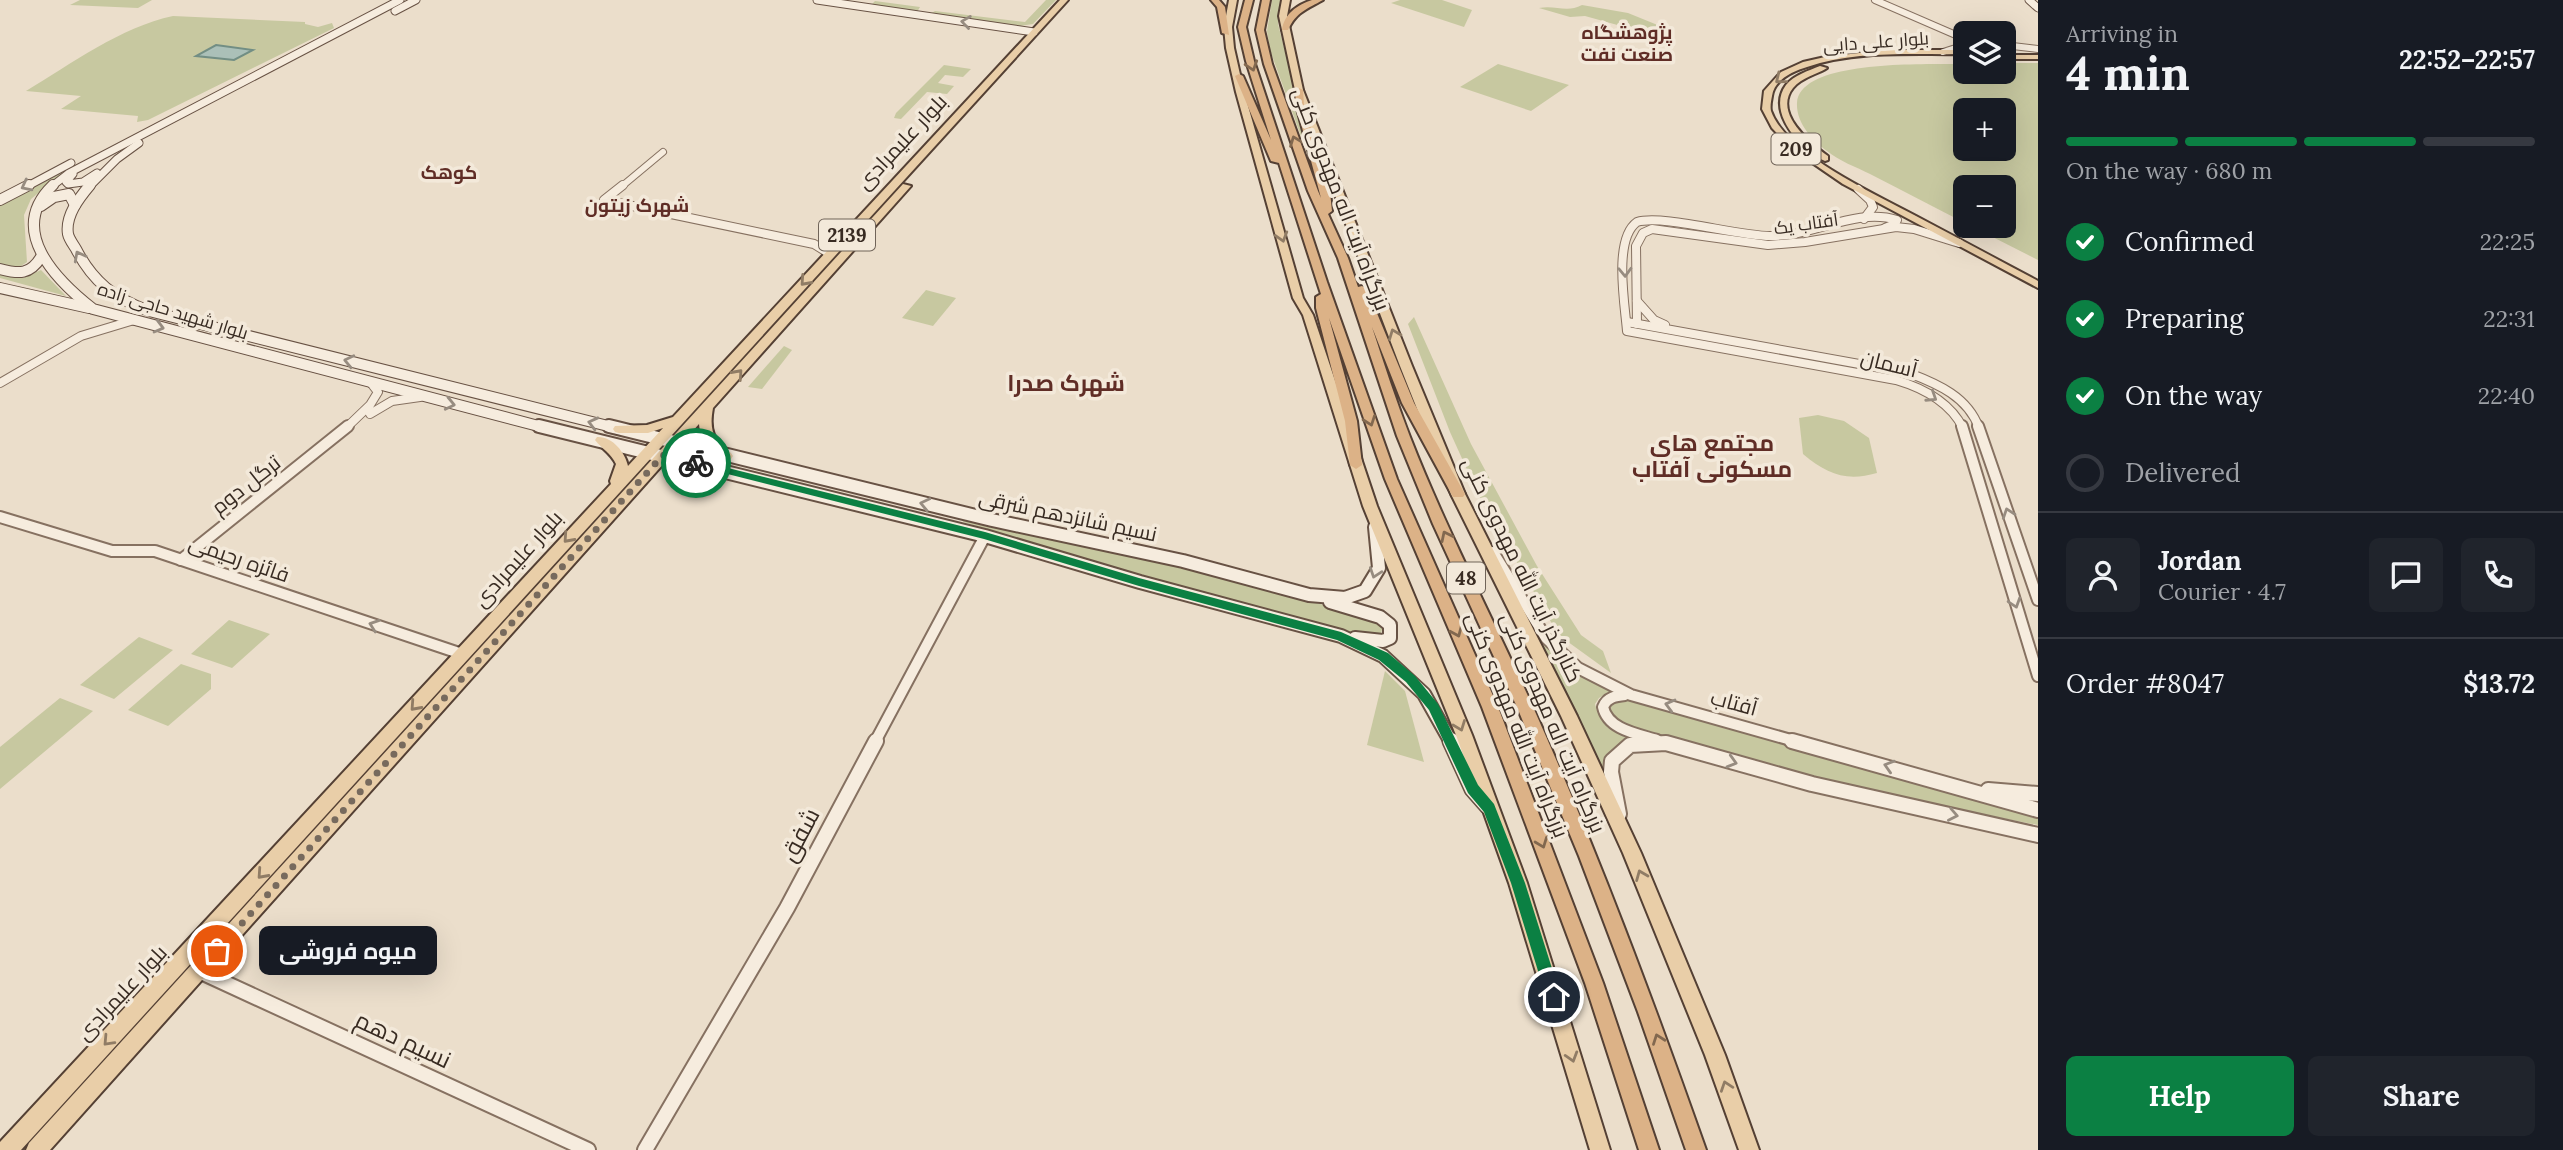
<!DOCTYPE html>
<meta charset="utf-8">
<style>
:root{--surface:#171b24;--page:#20242c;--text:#f1f3f6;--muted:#9ea1a6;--line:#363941;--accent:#0b8043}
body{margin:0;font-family:Lora,Cairo,serif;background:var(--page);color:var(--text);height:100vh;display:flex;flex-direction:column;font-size:26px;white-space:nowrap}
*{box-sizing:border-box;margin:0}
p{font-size:23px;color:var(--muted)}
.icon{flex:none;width:38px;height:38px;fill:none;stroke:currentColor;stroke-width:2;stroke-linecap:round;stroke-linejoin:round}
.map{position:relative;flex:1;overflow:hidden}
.drawer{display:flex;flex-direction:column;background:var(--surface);width:525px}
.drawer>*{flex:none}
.fabs{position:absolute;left:1953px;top:21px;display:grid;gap:14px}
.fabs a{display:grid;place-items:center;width:63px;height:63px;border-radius:10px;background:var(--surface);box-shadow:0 7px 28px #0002;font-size:35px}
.pin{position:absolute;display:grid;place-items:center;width:60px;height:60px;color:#fff;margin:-30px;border:4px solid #fff;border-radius:50%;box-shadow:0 2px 7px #0007}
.courier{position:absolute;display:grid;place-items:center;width:70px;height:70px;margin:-35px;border:5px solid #0b8043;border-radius:50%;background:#fff;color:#222;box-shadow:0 2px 9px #0007}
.bubble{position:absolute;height:49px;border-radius:10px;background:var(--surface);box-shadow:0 7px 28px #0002;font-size:23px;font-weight:700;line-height:49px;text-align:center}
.head em{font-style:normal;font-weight:700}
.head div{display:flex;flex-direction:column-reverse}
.head{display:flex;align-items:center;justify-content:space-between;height:119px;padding:0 28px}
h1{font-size:46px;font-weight:700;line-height:52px}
.bar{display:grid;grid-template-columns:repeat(4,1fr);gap:10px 7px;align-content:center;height:84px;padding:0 28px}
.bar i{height:9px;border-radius:5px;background:var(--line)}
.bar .on{background:var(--accent)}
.bar p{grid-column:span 4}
.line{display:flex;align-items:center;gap:18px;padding:0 28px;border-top:2px solid var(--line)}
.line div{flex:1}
.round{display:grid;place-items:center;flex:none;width:74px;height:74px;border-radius:10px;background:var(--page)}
ol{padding:0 28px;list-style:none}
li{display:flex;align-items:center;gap:21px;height:77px}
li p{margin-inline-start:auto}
li .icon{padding:7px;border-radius:50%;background:var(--accent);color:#fff;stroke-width:4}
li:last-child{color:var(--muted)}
li i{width:38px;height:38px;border:4px solid var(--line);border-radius:50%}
.primary-button{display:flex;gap:14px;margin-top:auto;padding:14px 28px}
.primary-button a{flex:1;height:80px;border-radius:10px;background:var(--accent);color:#fff;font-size:28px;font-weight:700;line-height:80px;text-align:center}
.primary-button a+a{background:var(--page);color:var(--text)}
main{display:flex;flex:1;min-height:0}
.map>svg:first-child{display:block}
.green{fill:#c7c8a0;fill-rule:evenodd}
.water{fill:#abc0b8;stroke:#728e84;stroke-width:2}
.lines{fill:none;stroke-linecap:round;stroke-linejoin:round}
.tertiary-far3-casing{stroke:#867161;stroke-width:8}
.tertiary-far2-casing{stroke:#867161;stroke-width:10}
.tertiary-far1-casing{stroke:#867161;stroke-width:14}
.tertiary-casing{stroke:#867161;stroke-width:18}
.secondary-far3-casing{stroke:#685244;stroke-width:9}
.secondary-far2-casing{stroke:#685244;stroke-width:12}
.secondary-far1-casing{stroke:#685244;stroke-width:16}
.secondary-casing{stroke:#685244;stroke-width:19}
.primary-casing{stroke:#544034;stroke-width:4}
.trunk-casing{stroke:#544034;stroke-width:4}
.tertiary-far3{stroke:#f6ecde;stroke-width:6}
.tertiary-far2{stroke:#f6ecde;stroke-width:8}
.tertiary-far1{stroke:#f6ecde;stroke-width:10}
.tertiary{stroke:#f6ecde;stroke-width:14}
.secondary-far3{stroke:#f6ecde;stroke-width:7}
.secondary-far2{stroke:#f6ecde;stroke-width:10}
.secondary-far1{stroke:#f6ecde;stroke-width:12}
.secondary{stroke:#f6ecde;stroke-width:16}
.primary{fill:#e9cea8;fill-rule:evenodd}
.trunk{fill:#dcb287;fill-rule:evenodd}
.oneway{stroke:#978c80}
.oneway2{stroke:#82684f}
.oneway3{stroke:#907c65}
.route{fill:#0b8043}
.done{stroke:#776a5d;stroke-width:7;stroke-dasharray:0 12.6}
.labels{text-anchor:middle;stroke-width:7;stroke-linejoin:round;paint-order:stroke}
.far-street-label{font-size:18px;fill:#382b22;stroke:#f3e9da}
.far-neighbourhood-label{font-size:19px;font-weight:bold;fill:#602d26;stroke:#f3e9da}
.shield{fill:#f3e9da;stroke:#706459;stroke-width:2}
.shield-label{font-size:19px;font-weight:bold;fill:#382b22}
.street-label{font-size:21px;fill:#382b22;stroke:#f3e9da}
.neighbourhood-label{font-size:23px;font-weight:bold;fill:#602d26;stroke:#f3e9da}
.near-street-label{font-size:24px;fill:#382b22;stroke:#f3e9da}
</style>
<main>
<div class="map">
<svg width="2038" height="1150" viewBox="0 0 2038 1150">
<rect width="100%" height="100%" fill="#ebdecb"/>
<g class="green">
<path d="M80 0H152L138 8 70 5Z"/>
<path d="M1046 0H1056L1033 24 1013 27 874 7 872 4 875 1 920 7 917 12 930 14 935 11 1025 22Z"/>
<path d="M1272 0H1281L1278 24 1321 192 1270 50 1267 31Z"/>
<path d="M1400 0H1442L1472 10 1464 27 1391 3Z"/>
<path d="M1582 5 1628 13 1660 26 1640 38 1633 36 1639 31 1585 16 1570 17 1539 8C1556 5 1567 13 1582 5Z"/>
<path d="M173 16 305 22V24L318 27 332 23 334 28 148 120 137 122 138 116 61 109 81 96 26 91C71 64 121 27 173 16Z"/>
<path d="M2004 63H2038V260L1971 226H2004V187H1965V223C1933 207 1902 190 1870 174 1856 167 1839 161 1827 151 1812 140 1796 123 1797 103 1800 58 1933 65 1965 64V72H2004ZM1965 110H2004V149H1965Z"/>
<path d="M1498 64 1569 85 1531 111 1460 87Z"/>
<path d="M944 65 971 69 963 77 945 75 938 83 954 86 947 94 927 92 901 119 894 118 896 113Z"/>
<path d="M67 170 31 199 24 215 27 262 18 268 0 264V206Z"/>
<path d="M41 270 66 296 0 278V273L23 278Z"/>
<path d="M926 290 956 298 933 326 902 318Z"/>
<path d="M1414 317 1471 444 1537 566 1581 635 1603 651 1611 673 1564 639 1555 629 1479 496 1450 432 1408 324Z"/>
<path d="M784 346 792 350 762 389 748 387Z"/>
<path d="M1818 415 1844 421 1869 438 1877 473C1846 482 1827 474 1803 454L1799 418Z"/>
<path d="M633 474 637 475 27 1150H19Z"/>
<path d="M965 518C1105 549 1243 580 1379 621L1383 626 1381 633 1370 636 1345 631 1180 587 963 522Z"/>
<path d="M1508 583C1541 642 1549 660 1610 691L1599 698 1595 704C1600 731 1632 734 1654 741L1620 744 1610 754 1614 795 1571 705Z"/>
<path d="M229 620 270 634 232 668 191 654Z"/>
<path d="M139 637 173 650 114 699 80 685Z"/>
<path d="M181 664 211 674V689L168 726 128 710Z"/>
<path d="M1385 671 1405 691 1424 762 1367 745Z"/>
<path d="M60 698 93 711 0 789V747Z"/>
<path d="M1619 699H1630L1873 765 2038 819V825L1887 796 1734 759 1623 725C1616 719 1608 715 1609 705Z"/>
</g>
<path class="water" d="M216 45 253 50 234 60 196 56Z"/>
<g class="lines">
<defs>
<g id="tertiary-far3">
<path d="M1875 0 1965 39"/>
<path d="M2004 45 2038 49"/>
<path d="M1943 52 1965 45"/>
<path d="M621 187 663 152"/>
</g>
<g id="tertiary-far2">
<path d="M623 185 604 200 814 244 830 254"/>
<path d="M1858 189 1870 200 1873 207 1864 219"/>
<path d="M1885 228 1895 224 1897 220C1856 207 1812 237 1770 236 1737 236 1662 214 1637 222 1613 239 1625 305 1627 331L1896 380C1923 388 1950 402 1963 428"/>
<path d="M1637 301 1654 320 1665 325"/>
<path d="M1627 322 1909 373C1938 384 1968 397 1979 428"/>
<path d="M1637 324 1636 246 1643 233 1652 229 1768 245 1805 242 1896 227 1914 229 1959 243"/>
<path d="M0 383 81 336 134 320"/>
<path d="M370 414 392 401 420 397"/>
<path d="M346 428 370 405 378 392 371 383"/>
</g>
<g id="tertiary-far1">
<path d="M1962 426 2038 676"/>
<path d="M1978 426 2038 600"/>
<path d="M0 517 112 551H155L462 654"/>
<path d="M1493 552 1546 638 1578 668 1631 695 1798 742"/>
<path d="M181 560 348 426"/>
<path d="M1625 695C1616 696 1607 697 1603 707 1608 730 1638 734 1657 740"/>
<path d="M875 742 985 536"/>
</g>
<g id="tertiary">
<path d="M1792 741 2038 810"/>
<path d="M1988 790 2038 794"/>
<path d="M1619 814 1611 772 1612 761 1630 745 1666 743 1812 784 2038 835"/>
<path d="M199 971 588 1150"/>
<path d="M645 1150 787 908 876 741"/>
</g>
<g id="secondary-far3">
<path d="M817 0 1034 32"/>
<path d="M2029 0 2038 8"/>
<path d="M395 11 416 0"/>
<path d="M73 174 66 182 68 184 83 182 97 173"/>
<path d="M26 187 71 163"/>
<path d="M51 187 69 173 400 0"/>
<path d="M89 187 117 159 139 143"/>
</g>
<g id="secondary-far2">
<path d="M53 185C6 230 56 280 93 309L546 428"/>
<path d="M90 185C79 198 65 216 68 234 69 239 73 244 76 249 93 282 114 298 149 311L616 428"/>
<path d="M0 200 29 185"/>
<path d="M41 206 54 197 69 194 75 205"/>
<path d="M0 269C19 274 30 275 41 257"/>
<path d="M0 288 89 308"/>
</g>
<g id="secondary-far1">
<path d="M539 426 985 536 1140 582 1341 636 1383 656 1424 694 1451 742"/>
<path d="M609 426 992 520 1183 561 1309 595 1345 598 1365 591 1379 568 1375 527"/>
<path d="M1330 602 1380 617 1390 625V638L1383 641 1355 638"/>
</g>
<path id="secondary" d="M1451 741 1473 789 1488 806"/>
<g id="primary">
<path d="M1060 0H1068L21 1150H0V1142L611 484 610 481 616 464C611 453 602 449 595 440L597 437C612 436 625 452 628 466L663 428 648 433H619L615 432 613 429 615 426 647 425 673 417Z"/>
<path d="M1229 0H1237L1232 27 1234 48 1244 92 1303 298 1313 315 1377 506 1472 735 1527 883 1610 1150H1590L1509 883 1456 735 1363 506 1303 315 1293 298 1236 92 1226 48 1224 27Z"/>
<path d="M1282 0H1290L1287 16 1303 90 1412 366 1465 494 1577 716 1641 853 1725 1055 1759 1150H1739L1705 1055 1623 853 1561 716 1451 494 1400 366 1295 90 1279 16Z"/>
<path d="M1885 50H1965V54C1913 55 1857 50 1807 67 1793 71 1774 80 1772 96 1771 101 1770 107 1771 111 1786 154 1877 195 1916 216 1956 237 1997 259 2038 281V288L1843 184 1792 149 1772 128 1762 109 1764 91 1781 72 1803 62 1825 57Z"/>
<rect x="2004" y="55" width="34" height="4"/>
<path d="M1820 66 1827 68C1816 75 1802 77 1793 88 1773 113 1810 143 1828 156V160L1825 161C1801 150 1766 112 1786 85 1794 75 1808 71 1820 66Z"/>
<path d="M903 184 911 186 713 408C709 430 713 440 731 453L733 456 731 459C714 461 700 440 699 424L50 1150H26L29 1143Z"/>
</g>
<g id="trunk">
<path d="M1211 0H1219L1225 7 1229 35 1222 33 1217 7Z"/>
<path d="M1245 0H1253L1246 27 1254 61 1327 282 1397 479 1498 707 1603 983 1659 1150H1639L1585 983 1482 707 1385 479 1329 318 1357 421 1362 465 1356 469 1350 465 1345 421 1316 308V297L1321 294 1279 163 1271 161 1235 76 1239 74 1243 76 1271 140 1246 61 1238 27Z"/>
<path d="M1262 0H1270L1264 30 1272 64 1318 191 1321 198 1296 105 1295 90 1299 88 1303 90 1304 105 1330 192 1332 211 1328 214 1348 258 1358 287 1362 286 1367 289 1414 403 1465 494 1463 497H1453L1402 403 1372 327C1384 364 1396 401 1410 437 1446 529 1492 617 1533 707 1598 852 1653 1000 1706 1150H1686L1638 1012 1579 856 1517 707 1433 524 1397 436 1338 258 1308 191 1264 64 1256 30Z"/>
<path d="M1312 0H1323C1307 9 1296 12 1288 30H1282C1284 14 1297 5 1312 0Z"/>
</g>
</defs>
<use href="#tertiary-far3" class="tertiary-far3-casing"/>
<use href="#tertiary-far2" class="tertiary-far2-casing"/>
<use href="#tertiary-far1" class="tertiary-far1-casing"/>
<use href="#tertiary" class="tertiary-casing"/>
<use href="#secondary-far3" class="secondary-far3-casing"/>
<use href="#secondary-far2" class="secondary-far2-casing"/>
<use href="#secondary-far1" class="secondary-far1-casing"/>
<use href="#secondary" class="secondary-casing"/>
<use href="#primary" class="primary-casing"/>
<use href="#trunk" class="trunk-casing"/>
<use href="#tertiary-far3" class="tertiary-far3"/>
<use href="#tertiary-far2" class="tertiary-far2"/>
<use href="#tertiary-far1" class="tertiary-far1"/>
<use href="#tertiary" class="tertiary"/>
<use href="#secondary-far3" class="secondary-far3"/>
<use href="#secondary-far2" class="secondary-far2"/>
<use href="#secondary-far1" class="secondary-far1"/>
<use href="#secondary" class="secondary"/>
<use href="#primary" class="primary"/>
<use href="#trunk" class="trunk"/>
</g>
<defs><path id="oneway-chevron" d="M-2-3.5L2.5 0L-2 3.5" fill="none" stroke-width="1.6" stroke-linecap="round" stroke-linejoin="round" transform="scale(1.75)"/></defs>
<g class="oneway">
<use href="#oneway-chevron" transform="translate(966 22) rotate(-172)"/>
<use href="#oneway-chevron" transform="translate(26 186) rotate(153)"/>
<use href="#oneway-chevron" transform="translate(79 256) rotate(-118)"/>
<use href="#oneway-chevron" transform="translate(1625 272) rotate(88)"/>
<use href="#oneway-chevron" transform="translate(159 327) rotate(15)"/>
<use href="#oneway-chevron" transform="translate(349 361) rotate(-167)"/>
<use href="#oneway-chevron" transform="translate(1932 397) rotate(33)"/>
<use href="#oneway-chevron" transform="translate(450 404) rotate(13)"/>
<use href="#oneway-chevron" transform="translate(593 423) rotate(-166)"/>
<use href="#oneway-chevron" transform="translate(925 504) rotate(-167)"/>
<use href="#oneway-chevron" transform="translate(2008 513) rotate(-109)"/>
<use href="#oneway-chevron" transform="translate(1375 573) rotate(109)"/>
<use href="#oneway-chevron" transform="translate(2015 603) rotate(72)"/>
<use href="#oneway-chevron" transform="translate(374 625) rotate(-161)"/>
<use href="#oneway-chevron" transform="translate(1670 705) rotate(-165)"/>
<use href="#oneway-chevron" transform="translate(1732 762) rotate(16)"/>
<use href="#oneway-chevron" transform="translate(1889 766) rotate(-163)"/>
<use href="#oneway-chevron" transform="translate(1953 815) rotate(11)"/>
</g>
<g class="oneway2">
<use href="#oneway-chevron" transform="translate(1252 66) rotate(72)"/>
<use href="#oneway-chevron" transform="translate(1295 141) rotate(-111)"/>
<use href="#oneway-chevron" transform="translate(1370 421) rotate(70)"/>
<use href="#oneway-chevron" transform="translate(1446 536) rotate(-116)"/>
<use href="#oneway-chevron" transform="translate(1457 632) rotate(67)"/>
<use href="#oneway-chevron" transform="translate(1542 843) rotate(69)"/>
<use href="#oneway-chevron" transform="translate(1658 1039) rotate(-110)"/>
</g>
<g class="oneway3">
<use href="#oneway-chevron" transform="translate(1780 79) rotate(141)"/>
<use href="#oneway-chevron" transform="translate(1282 237) rotate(73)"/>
<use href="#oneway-chevron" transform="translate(805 281) rotate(132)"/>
<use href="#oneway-chevron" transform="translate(1394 334) rotate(-111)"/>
<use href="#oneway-chevron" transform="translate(738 374) rotate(-48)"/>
<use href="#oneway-chevron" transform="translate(568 538) rotate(132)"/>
<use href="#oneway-chevron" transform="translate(415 706) rotate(132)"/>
<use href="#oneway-chevron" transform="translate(1460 726) rotate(69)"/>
<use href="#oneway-chevron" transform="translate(262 874) rotate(132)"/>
<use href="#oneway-chevron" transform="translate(1641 875) rotate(-112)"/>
<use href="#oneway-chevron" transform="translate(108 1041) rotate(133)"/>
<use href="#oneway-chevron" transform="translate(1572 1057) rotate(73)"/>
<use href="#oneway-chevron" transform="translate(1726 1086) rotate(-109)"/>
</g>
<path class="route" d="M696 460 985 532 1139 578 1341 632 1388 653 1415 676 1438 704 1478 785 1494 804 1525 883 1561 997 1559 1002 1554 1004 1548 1002 1546 997 1511 883 1484 812 1468 793 1429 710 1406 682 1379 660 1337 640 1139 586 984 539 692 465 691 463Z"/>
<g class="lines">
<path class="done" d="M217 951 663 455 696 463"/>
</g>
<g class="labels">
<g class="far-street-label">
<text transform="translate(1876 42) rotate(-4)" y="6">بلوار علی دایی</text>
<text transform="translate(1806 224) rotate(-8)" y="6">آفتاب یک</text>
<text transform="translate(173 311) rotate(17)" y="6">بلوار شهید حاجی زاده</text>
</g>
<g class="far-neighbourhood-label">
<text x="1627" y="39">پژوهشگاه<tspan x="1627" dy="22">صنعت نفت</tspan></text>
<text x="449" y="179">کوهک</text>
<text x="637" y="212">شهرک زیتون</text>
</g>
<g class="shield">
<rect x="1771.5" y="133.5" width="49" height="31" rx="5"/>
<rect x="819" y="219.5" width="56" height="31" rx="5"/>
<rect x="1447" y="562.5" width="38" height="31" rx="5"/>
</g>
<g class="shield-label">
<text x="1796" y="156">209</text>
<text x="847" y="242">2139</text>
<text x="1466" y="585">48</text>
</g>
<g class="street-label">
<text transform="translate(902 142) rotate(-47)" y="7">بلوار علیمرادی</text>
<text transform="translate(1341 199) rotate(69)" y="7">بزرگراه آیت اله مهدوی کنی</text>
<text transform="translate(1889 364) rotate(14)" y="7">آسمان</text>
<text transform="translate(246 485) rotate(-38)" y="7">ترگل دوم</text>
<text transform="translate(1068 516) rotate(12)" y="7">نسیم شانزدهم شرقی</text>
<text transform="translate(239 559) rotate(19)" y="7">فائزه رحیمی</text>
<text transform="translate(518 559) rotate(-48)" y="7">بلوار علیمرادی</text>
<text transform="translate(1522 570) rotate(64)" y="7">کنارگذر آیت الله مهدوی کنی</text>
<text transform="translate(1734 703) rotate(15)" y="7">آفتاب</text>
<text transform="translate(1553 723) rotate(67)" y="7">بزرگراه آیت اله مهدوی کنی</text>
<text transform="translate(1517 725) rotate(68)" y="7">بزرگراه آیت الله مهدوی کنی</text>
<text transform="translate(122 993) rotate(-47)" y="7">بلوار علیمرادی</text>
</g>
<g class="neighbourhood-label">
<text x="1066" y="391">شهرک صدرا</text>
<text x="1712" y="451">مجتمع های<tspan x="1712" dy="26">مسکونی آفتاب</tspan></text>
</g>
<g class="near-street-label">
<text transform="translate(800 835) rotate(-62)" y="8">شفق</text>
<text transform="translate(403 1040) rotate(25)" y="8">نسیم دهم</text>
</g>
</g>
</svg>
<div class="fabs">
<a><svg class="icon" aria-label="layers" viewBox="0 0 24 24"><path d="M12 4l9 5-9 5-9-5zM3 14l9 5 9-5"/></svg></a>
<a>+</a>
<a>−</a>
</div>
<div class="pin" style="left:217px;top:951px;background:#ea580c"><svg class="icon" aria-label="bag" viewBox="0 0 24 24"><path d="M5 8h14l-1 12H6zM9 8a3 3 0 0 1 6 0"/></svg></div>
<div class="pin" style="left:1554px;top:997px;background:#1f2937"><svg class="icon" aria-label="home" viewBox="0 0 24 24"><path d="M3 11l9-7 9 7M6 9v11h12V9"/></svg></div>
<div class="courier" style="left:696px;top:463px"><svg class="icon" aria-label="bike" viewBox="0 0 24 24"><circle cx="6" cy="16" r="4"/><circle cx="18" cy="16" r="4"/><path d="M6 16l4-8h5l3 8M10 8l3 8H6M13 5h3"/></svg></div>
<div class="bubble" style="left:259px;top:926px;width:178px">میوه فروشی</div>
</div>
<section class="drawer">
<div class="head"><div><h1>4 min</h1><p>Arriving in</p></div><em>22:52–22:57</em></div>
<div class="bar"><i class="on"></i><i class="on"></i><i class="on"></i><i></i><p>On the way · 680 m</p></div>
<ol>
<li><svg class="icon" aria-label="check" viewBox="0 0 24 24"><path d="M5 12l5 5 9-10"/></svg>Confirmed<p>22:25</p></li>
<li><svg class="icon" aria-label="check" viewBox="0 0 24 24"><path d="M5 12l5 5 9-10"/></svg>Preparing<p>22:31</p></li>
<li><svg class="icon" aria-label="check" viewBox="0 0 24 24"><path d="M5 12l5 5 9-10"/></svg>On the way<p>22:40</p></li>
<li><i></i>Delivered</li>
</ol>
<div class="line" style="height:126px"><a class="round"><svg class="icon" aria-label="person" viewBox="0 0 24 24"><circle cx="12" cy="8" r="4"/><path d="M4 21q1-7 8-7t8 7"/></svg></a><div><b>Jordan</b><p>Courier · 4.7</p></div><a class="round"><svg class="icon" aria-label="chat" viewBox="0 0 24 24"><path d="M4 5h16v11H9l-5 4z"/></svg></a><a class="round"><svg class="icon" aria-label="phone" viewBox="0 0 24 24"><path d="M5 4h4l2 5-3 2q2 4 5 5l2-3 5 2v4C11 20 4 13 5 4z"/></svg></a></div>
<div class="line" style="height:91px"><div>Order #8047</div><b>$13.72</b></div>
<div class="primary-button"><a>Help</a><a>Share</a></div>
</section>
</main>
